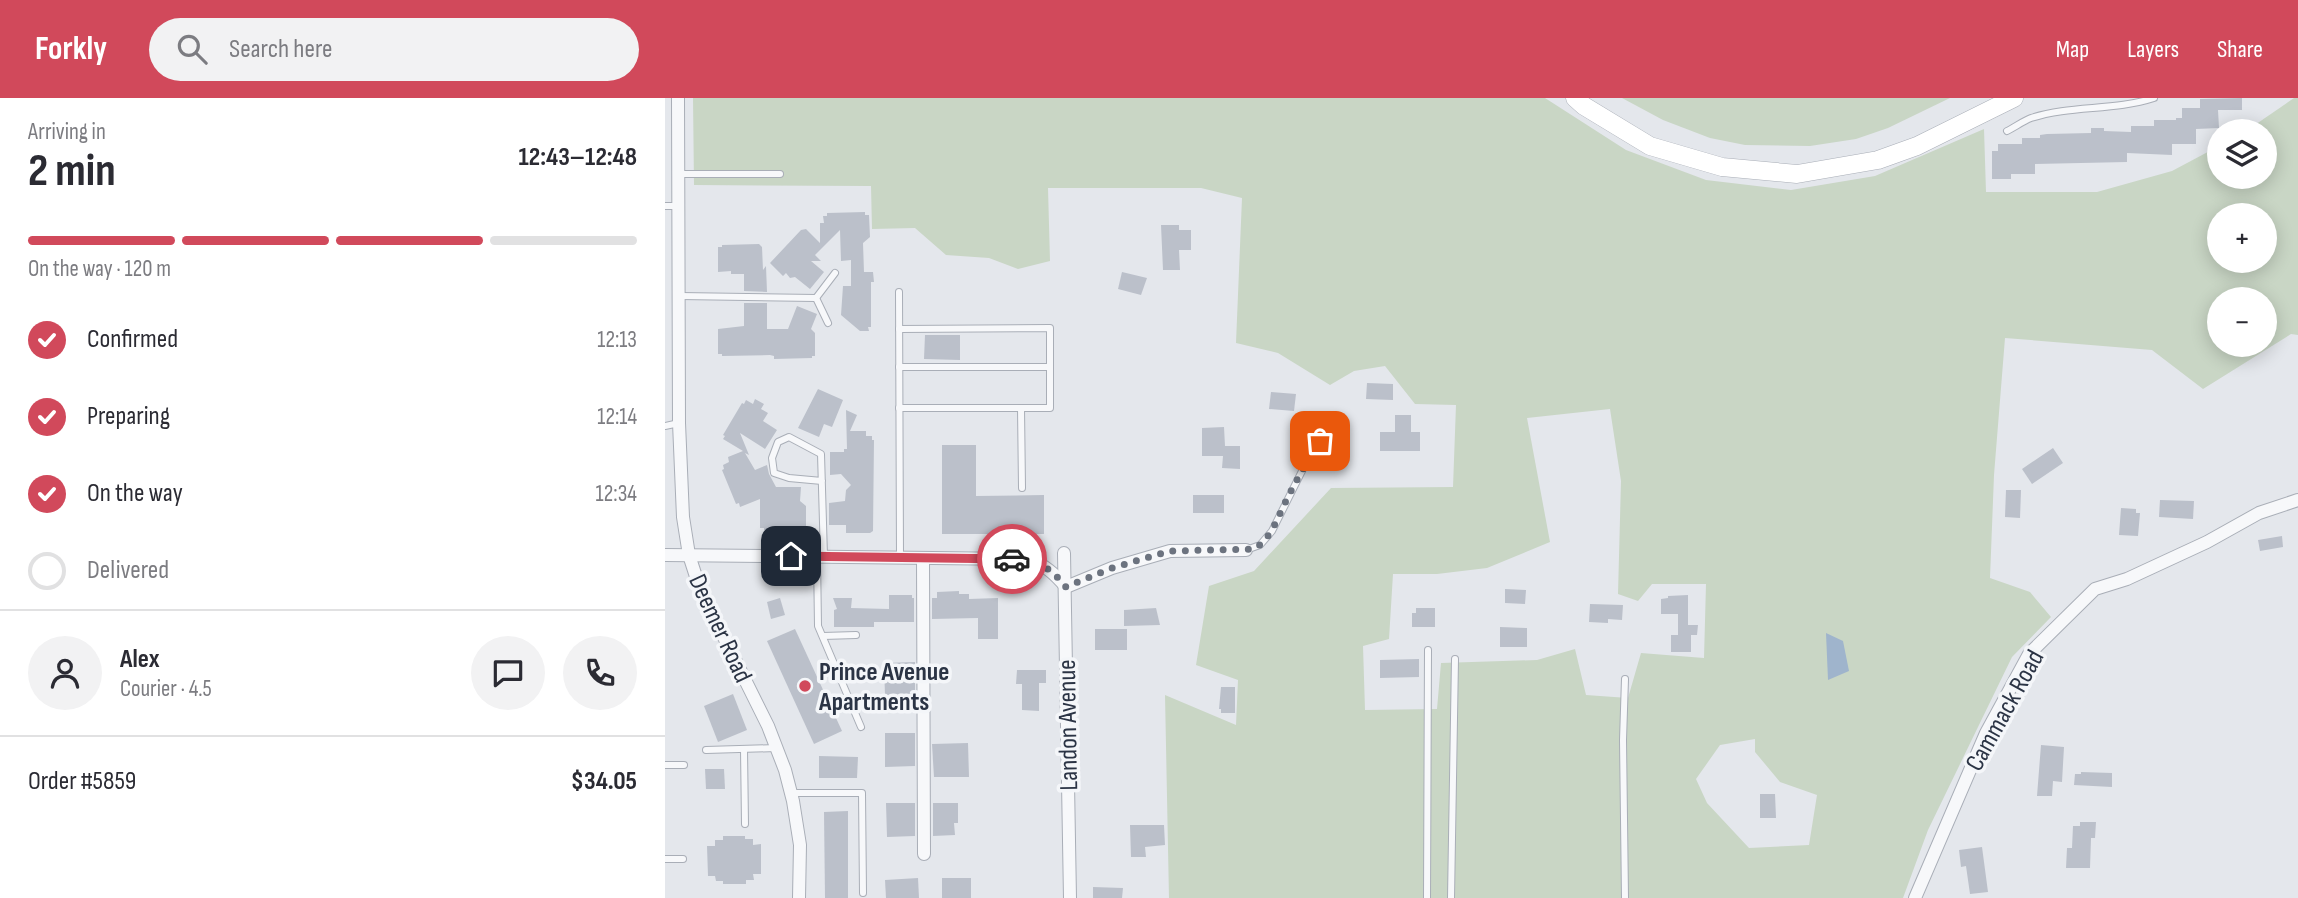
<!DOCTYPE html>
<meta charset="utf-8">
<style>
:root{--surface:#fff;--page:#f2f2f3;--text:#2b2b33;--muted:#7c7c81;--line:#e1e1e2;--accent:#d1495b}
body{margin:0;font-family:"Sofia Sans Condensed",sans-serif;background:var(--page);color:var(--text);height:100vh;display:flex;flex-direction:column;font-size:26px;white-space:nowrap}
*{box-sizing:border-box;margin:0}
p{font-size:23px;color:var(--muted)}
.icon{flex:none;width:38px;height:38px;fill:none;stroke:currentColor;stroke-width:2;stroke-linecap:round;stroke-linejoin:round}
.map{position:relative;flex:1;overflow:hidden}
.sheet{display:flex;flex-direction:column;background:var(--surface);width:665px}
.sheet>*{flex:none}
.controls{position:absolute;left:1542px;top:21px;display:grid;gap:14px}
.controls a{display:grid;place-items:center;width:70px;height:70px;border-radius:50%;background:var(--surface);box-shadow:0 4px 18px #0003;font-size:35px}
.pin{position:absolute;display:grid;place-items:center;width:60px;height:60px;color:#fff;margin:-30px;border-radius:14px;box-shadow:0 4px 10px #0006}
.courier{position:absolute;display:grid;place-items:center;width:70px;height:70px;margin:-35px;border:5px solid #d1495b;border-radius:50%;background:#fff;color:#222;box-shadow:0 2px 9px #0007}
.overview em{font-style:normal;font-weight:700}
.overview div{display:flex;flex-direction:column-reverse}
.overview{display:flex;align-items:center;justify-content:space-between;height:119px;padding:0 28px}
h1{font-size:46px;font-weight:700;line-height:52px}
.bar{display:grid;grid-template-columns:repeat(4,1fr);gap:10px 7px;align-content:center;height:84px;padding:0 28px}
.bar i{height:9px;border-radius:5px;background:var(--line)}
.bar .selected{background:var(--accent)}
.bar p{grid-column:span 4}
.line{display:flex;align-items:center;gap:18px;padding:0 28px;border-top:2px solid var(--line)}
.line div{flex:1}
.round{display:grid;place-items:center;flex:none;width:74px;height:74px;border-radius:37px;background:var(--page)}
ol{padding:0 28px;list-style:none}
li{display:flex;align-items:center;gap:21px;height:77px}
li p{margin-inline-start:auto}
li .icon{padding:7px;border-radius:50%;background:var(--accent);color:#fff;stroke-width:4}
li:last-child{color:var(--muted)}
li i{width:38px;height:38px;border:4px solid var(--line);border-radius:50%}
header{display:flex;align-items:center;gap:42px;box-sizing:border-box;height:98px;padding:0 35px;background:var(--accent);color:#fff}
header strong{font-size:33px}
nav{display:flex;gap:38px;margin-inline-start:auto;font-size:24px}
.search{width:490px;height:63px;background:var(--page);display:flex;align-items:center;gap:18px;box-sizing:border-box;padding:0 24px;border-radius:38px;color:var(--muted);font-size:26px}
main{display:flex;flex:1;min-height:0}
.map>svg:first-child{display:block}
.green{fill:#c9d6c5;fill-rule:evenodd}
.water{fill:#9fb4cc}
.building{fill:#bbc0ca}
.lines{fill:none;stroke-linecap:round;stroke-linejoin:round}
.lane-casing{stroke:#a9aeb7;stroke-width:8}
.street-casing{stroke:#a9aeb7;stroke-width:14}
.secondary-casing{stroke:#a9aeb7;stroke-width:19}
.lane{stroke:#f7f8fa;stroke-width:6}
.street{stroke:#f7f8fa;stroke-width:12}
.secondary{stroke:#fff;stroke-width:18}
.done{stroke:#6c737f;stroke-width:7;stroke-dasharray:0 12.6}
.route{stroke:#d1495b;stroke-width:9}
.poi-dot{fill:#d1495b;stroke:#f4f6f9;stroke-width:2.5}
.labels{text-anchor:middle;stroke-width:7;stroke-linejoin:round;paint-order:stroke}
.street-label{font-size:26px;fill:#2b3445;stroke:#f4f6f9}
.poi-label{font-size:26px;font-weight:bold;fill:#2b3445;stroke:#f4f6f9;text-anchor:start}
</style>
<header>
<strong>Forkly</strong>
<div class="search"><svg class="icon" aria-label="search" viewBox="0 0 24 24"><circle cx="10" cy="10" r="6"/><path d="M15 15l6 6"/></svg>Search here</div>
<nav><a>Map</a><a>Layers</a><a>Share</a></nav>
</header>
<main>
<section class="sheet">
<div class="overview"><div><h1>2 min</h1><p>Arriving in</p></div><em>12:43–12:48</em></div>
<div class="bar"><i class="selected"></i><i class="selected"></i><i class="selected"></i><i></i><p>On the way · 120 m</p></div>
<ol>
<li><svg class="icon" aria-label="check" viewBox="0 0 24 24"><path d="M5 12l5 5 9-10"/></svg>Confirmed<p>12:13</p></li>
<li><svg class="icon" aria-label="check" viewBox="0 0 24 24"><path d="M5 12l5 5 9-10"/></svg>Preparing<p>12:14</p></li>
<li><svg class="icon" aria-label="check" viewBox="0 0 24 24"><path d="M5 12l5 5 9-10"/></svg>On the way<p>12:34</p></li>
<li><i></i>Delivered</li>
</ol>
<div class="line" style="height:126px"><a class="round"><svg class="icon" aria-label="person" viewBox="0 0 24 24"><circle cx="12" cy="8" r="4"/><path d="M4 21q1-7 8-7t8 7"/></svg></a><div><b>Alex</b><p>Courier · 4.5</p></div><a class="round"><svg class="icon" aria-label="chat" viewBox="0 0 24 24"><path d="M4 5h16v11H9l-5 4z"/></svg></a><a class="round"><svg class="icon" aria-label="phone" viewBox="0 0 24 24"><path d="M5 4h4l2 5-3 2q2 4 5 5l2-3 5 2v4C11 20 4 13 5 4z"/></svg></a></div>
<div class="line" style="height:91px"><div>Order #5859</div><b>$34.05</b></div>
</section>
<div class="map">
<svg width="1633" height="800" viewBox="0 0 1633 800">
<rect width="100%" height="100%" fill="#e4e7ec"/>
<g class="green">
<path d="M28 0H880L961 52 1041 82 1126 92 1210 78 1319 31 1321 94H1432L1507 73 1554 48V79H1600V33H1581L1629 0H1633V237L1626 236 1538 291 1487 252 1340 240 1329 377 1325 480 1365 494 1386 519 1347 559 1263 732 1238 800H504L500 597 571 627 573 582 531 567 544 488 589 473 666 390 788 389 791 307 750 306 720 268 689 273 665 287 613 255 571 245 577 100 536 90H383L385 163 353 171 324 160 281 157 250 130 207 131 206 88 29 87ZM1554 117H1600V163H1554ZM1554 201H1600V247H1554ZM945 311 956 383 953 496 973 503 987 486H1041L1039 560 976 555 963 600 921 597 910 551 872 562 776 565 772 611 700 612 698 548 724 541 728 476H772L822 470 885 444 862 320ZM1090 641V654L1115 684 1152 697 1144 747 1084 750 1042 705 1031 681 1055 647Z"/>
<path d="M957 0H1285L1223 30 1191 41 1145 48 1080 47 1045 40 998 22Z"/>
</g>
<path class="water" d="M1161 535 1178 543 1184 573 1163 582Z"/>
<g class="building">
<path d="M1577 0V12H1553L1554 30 1531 31V46H1507V57L1462 55V64L1370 66V76H1346V81H1327V53H1333V46H1357V40H1375V37L1382 36 1426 35V30H1439V33L1466 34V28H1489V22H1511V20H1517V10H1535V1Z"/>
<path d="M200 114V117H204L205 139 198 145 199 174H208L209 184H206V229H203L204 233H195L176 217 178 188H186V162L176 163 175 132 150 157 156 163H146L159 174 145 191 130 179 125 180 121 175 118 178 105 165 136 132 141 131 155 145V125H159L158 118H162V115Z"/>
<path d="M496 127H514V132H526V152H514L515 172H498Z"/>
<path d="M94 146 97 149 98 172 101 168 102 194 79 193V176H66V173L53 174V149H57V147Z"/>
<path d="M457 174 482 180 476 197 453 191Z"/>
<path d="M79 205H102V231H123L132 208 152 216 146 231 150 235V258H147V260L109 261V258L105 257 57 258V256H53V231L79 228Z"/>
<path d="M260 237H295V262L259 261Z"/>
<path d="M702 285 728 286V302L701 301Z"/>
<path d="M153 291 178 302 167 329 159 326 154 339 133 330Z"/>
<path d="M606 294 631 296 629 313 604 311Z"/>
<path d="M90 301 99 306 96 311 103 315 98 323 112 332 100 351 75 335 84 357 80 355 90 372 102 367 104 376 111 389H136L135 403 141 408V430H137V432H99V430H95V401L75 409 74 405 71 406 57 372 59 371 58 367 64 364 63 359 78 353 58 341 60 338 58 337 77 305 79 306 81 302 88 306Z"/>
<path d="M181 312 192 317 185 333H201V338H207V342H209L208 433 205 435H181V427H164V405L180 403 181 392 186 387 176 376 165 377V354H179V351H182Z"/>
<path d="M730 317H746V334H755V353H715V334H730Z"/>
<path d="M559 329 560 348H575V371L557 370 558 358H537V330Z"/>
<path d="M277 347H311V398L379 397V436H277Z"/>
<path d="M1388 350 1398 365 1367 386 1357 371Z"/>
<path d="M1341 392H1356L1355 420 1340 419Z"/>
<rect x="528" y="397" width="31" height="18"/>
<path d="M1495 402 1529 403 1528 421 1494 419Z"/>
<path d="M1456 410 1471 411V415H1475L1473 438 1454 437Z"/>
<path d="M1617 438 1618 449 1595 453 1593 442Z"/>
<path d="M840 491 861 492 860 506 840 505Z"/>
<path d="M294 493V496H304V501L333 500V541H313V520L267 521V500H272V494Z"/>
<path d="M224 497H247V500H249V524H209V529H169V512L172 511 168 500H187L186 510 224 511Z"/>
<path d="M1023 497V527H1033L1032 537H1026V554H1006V537H1013V516H996V501L1003 500V498Z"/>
<path d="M115 500 120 517 106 521 102 504Z"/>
<path d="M925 506 958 507 957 522 943 521V525L924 524Z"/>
<path d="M491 510 495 527 459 528V512Z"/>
<path d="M751 510H770V529H747V515H751Z"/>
<path d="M835 529 862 530V549H835Z"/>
<path d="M130 531 177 633 149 646 102 543Z"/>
<rect x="430" y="531" width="32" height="21"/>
<path d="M754 561V579L715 580V562Z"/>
<path d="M250 564V598H220L219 565Z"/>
<path d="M352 572H381V585H374V613L357 612V586H351Z"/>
<path d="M556 589H570V615H556V611H554Z"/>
<path d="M68 596 82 632 53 644 39 608Z"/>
<path d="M220 635H250V668L220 669Z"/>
<path d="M303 645 304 679H269L267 646Z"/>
<path d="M1376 647 1399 649 1397 684 1388 683 1387 698H1372Z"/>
<path d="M154 658 193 659 192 680H154Z"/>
<path d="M40 671H59L60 691H41Z"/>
<path d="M1416 674 1447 675V689L1409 687 1410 676H1416Z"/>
<path d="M1095 696H1110L1111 720H1095Z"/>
<path d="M221 705H250V738L222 739Z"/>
<path d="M268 705H293V725H289L290 737 268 738Z"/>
<path d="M183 713V800H160L159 714Z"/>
<path d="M1415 724H1431L1430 740H1426L1425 770H1401L1402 750H1407L1408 728H1415Z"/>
<path d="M465 727H499L500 747 480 749 481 759H466Z"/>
<path d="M58 738H80V741H88V747L96 746V776H88L89 782H81V786H58V783H51L50 778H43L42 748H50V742H58Z"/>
<path d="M1317 749 1323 794 1305 796 1301 768 1296 769 1294 752Z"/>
<path d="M253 780 254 800H221L220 782Z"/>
<rect x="277" y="780" width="29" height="20"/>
<path d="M428 789 458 790 457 800H428Z"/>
</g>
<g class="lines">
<defs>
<g id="lane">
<path d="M1342 33C1350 29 1358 23 1366 20 1406 7 1449 13 1489 0"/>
<path d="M13 76H115"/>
<path d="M0 108H14"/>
<path d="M234 194 235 460"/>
<path d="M15 198 151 200 170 175"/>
<path d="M151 200 163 225"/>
<path d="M234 231 385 230V310H234"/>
<path d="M234 269H385"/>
<path d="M356 310 357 390"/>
<path d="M0 328 14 325"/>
<path d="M157 383 124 380 109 375 107 360 113 344 124 339 156 356 159 459"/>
<path d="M581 452 595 447 607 433 644 359 665 327"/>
<path d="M152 459 153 528 196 629"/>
<path d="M158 538 191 537"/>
<path d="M79 651 80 726"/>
<path d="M41 652 111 650"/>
<path d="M0 667H19"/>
<path d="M126 695H197L198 795"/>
<path d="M0 761H18"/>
<path d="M762 800 763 552"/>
<path d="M786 800 790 561"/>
<path d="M960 800 958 642 960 581"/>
</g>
<g id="street">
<path d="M13 0 14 325 18 419 24 457 35 491 103 628 120 672 128 703 135 747 134 800"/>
<path d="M399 455 405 800"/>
<path d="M0 457 362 461C380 467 389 475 401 489L447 470 505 453 581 452"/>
<path d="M258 460 259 756"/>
<path d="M1250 800 1321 635 1364 556 1430 491 1462 481 1542 444 1594 415 1633 402"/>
</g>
<path id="secondary" d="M910 0 919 8 985 48 1057 69 1132 76 1213 62 1252 48 1349 0"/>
</defs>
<use href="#lane" class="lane-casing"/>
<use href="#street" class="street-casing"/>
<use href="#secondary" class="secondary-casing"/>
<use href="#lane" class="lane"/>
<use href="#street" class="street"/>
<use href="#secondary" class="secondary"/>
</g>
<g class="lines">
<path class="done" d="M347 461C372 461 386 470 401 489L447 470 505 453 589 451C607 440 613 418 622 401 632 381 643 362 655 343"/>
<path class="route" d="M126 458 347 461"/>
</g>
<circle class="poi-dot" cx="140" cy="588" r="7"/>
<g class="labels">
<g class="street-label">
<text transform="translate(56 530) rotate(65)" y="9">Deemer Road</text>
<text transform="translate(1339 612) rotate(-61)" y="9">Cammack Road</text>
<text transform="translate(402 627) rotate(-91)" y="9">Landon Avenue</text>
</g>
<g class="poi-label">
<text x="154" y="582">Prince Avenue<tspan x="154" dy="30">Apartments</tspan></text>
</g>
</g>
</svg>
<div class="controls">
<a><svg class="icon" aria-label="layers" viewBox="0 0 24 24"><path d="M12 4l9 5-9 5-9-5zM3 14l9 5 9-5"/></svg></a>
<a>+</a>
<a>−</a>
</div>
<div class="pin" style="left:655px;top:343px;background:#ea580c"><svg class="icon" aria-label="bag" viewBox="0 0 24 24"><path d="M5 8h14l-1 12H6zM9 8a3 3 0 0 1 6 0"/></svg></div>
<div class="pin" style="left:126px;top:458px;background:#1f2937"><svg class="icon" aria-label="home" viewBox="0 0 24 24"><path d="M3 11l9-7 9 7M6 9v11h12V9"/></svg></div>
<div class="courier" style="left:347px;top:461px"><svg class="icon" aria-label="car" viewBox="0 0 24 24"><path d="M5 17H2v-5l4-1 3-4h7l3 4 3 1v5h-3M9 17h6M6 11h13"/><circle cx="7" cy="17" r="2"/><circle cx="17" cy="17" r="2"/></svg></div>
</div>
</main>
